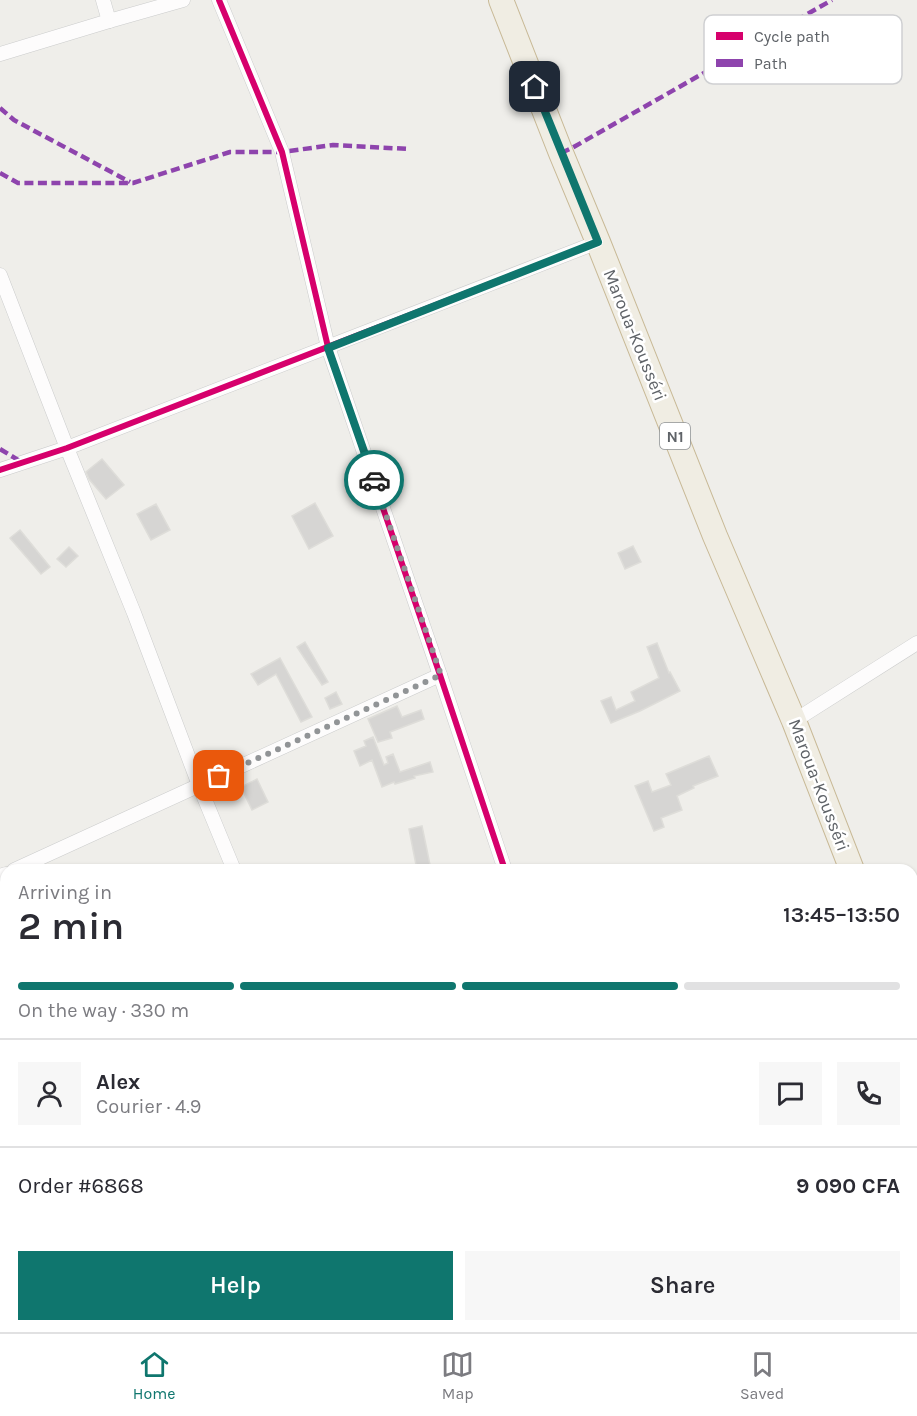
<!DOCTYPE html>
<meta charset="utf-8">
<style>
:root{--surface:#fff;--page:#f7f7f7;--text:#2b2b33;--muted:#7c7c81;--line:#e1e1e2;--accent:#0f766e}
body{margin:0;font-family:Karla,sans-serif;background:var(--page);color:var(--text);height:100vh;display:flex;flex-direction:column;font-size:22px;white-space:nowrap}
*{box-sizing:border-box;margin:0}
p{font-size:20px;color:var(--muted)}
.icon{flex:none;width:33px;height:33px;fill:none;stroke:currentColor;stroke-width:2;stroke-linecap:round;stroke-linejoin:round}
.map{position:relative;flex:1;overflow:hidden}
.panel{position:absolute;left:0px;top:864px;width:918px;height:468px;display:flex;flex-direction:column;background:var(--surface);border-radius:18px 18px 0 0;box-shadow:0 2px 4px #0004}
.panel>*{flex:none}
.pin{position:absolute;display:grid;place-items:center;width:51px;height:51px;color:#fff;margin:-26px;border-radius:12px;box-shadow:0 3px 9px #0006}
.courier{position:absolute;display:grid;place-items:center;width:60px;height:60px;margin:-30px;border:4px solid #0f766e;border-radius:50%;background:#fff;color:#222;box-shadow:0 2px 8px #0007}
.summary em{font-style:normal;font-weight:600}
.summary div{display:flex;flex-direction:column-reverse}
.summary{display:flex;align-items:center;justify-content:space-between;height:102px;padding:0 18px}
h1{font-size:39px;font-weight:600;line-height:45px}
.bar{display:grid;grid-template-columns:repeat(4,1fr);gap:9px 6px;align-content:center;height:72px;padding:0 18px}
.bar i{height:8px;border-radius:4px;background:var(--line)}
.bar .on{background:var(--accent)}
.bar p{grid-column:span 4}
.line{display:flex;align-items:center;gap:15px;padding:0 18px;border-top:2px solid var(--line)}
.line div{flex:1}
.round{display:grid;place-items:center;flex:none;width:63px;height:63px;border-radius:0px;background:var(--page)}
.action{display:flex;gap:12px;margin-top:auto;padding:12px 18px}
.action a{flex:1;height:69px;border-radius:0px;background:var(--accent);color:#fff;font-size:24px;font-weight:600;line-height:69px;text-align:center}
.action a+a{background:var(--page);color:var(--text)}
.tabs{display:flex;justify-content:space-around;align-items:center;height:84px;border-top:2px solid var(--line);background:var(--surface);font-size:16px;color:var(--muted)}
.tabs a{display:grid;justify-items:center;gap:3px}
.tabs .on{color:var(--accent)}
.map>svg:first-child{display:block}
.building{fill:#d6d5d3;stroke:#deddd9;stroke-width:1.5}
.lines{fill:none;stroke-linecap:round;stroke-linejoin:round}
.lane-casing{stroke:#cbcccc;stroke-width:8}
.street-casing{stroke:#cbcccc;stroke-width:15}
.primary-casing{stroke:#d7ceb8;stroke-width:22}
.highway-casing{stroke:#c8b996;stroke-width:26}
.lane{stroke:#fdfcfc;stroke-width:7}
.street{stroke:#fdfcfc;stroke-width:14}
.primary{stroke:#f4f2e9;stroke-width:21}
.highway{stroke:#f0ede3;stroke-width:24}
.quiet{stroke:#8e44ad;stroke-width:4.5;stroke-dasharray:9 4.5;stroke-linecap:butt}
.cycleway-casing{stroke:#fff;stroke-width:10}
.cycleway{stroke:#d6006c;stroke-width:6}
.done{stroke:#919496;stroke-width:6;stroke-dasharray:0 10.8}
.route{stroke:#0f766e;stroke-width:8}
.labels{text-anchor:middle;stroke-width:5;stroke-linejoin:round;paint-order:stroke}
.shield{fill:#fff;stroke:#8f9295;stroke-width:1.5}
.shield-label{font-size:16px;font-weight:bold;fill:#5f6368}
.street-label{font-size:18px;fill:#5f6368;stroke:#fff}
.key{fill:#fff;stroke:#cfd0d2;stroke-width:1.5}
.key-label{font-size:16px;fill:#5f6368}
</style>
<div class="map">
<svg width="917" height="1332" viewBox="0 0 917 1332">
<rect width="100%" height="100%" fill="#efeeea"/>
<g class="building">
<path d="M102 459 124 485 106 499 89 479 86 472Z"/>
<path d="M315 503 333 536 309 549 292 516Z"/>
<path d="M156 504 170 530 151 540 137 514Z"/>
<path d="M20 530 50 567 41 574 10 538Z"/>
<path d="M633 546 641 562 625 569 618 553Z"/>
<path d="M69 547 78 556 66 567 57 559Z"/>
<path d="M305 642 328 682 322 685 297 647Z"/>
<path d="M657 643 669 673 670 672 680 691 640 711 611 723 601 701 611 697 616 710 635 701 631 692 659 678 647 647Z"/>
<path d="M280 658 312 717 301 722 276 674 258 685 251 674Z"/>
<path d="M336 692 342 704 330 709 325 698Z"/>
<path d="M397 706 402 717 421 710 424 719 390 732 392 738 378 742 368 719Z"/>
<path d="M373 737 384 765 388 763 386 757 393 754 400 772 430 762 433 772 414 776 415 778 395 784 394 782 382 787 372 760 360 766 354 751 366 746 364 741Z"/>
<path d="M709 756 718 776 693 786 694 788 677 796 682 810 661 818 664 827 654 831 635 786 648 781 652 792 671 785 666 774Z"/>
<path d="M257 779 268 802 252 810 241 787Z"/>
<path d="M422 826 428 855 431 870H417L409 829Z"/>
</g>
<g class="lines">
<defs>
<path id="lane" d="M889 1326 891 1332"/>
<g id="street">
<path d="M103 0 109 21"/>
<path d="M219 0 282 152 328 347 440 675 505 870"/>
<path d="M0 54 109 21 183 0"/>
<path d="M0 275 67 448 134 613 199 785 234 870"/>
<path d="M0 470 67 448 598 242"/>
<path d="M794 721 917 643"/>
<path d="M14 870 440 675"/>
<path d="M0 876 6 874"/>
<path d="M0 1169 6 1185"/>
<path d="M0 1260 6 1256"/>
<path d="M58 1326 60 1332"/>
<path d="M292 1326 293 1332"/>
<path d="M661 1326 662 1332"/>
</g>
<g id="primary">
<path d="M912 1114 917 1111"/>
<path d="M532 1332 543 1326"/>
</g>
<g id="highway">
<path d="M501 0 561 153 598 242 715 536 794 721 852 870"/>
<path d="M912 1026 917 1039"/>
</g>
</defs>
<use href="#lane" class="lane-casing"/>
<use href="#street" class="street-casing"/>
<use href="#primary" class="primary-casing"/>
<use href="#highway" class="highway-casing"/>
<use href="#lane" class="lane"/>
<use href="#street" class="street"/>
<use href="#primary" class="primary"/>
<use href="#highway" class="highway"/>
<g class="quiet">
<path d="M0 108 14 120 130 182"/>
<path d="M561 153 572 148 832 0"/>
<path d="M0 173 18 183H133L230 152H282L333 145 409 149"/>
<path d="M0 449 23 463"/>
</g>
<defs>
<g id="cycleway">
<path d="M219 0 282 152 328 347 440 675 505 870"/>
<path d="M0 470 67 448 598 242"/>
</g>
</defs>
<use href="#cycleway" class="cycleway-casing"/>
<use href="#cycleway" class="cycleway"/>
</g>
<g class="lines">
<path class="done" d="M219 776 441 675 374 480"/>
<path class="route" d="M374 480 328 348 598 242 535 87"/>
</g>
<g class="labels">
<rect class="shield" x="660" y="423" width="30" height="26" rx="4.5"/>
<g class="shield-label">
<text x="675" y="442">N1</text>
</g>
<g class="street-label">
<text transform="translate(635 335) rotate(68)" y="6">Maroua-Kousséri</text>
<text transform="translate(819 785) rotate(69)" y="6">Maroua-Kousséri</text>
</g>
</g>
<rect x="704" y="15" width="198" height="69" rx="9" class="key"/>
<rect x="716" y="32" width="27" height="8" fill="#d6006c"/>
<rect x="716" y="59" width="27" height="8" fill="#8e44ad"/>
<g class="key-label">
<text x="754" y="42">Cycle path</text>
<text x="754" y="69">Path</text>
</g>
</svg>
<div class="pin" style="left:219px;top:776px;background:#ea580c"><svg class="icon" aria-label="bag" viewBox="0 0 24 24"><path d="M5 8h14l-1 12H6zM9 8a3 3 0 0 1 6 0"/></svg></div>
<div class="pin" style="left:535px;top:87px;background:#1f2937"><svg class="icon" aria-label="home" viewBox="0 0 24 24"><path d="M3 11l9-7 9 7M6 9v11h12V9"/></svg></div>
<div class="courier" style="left:374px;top:480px"><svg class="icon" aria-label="car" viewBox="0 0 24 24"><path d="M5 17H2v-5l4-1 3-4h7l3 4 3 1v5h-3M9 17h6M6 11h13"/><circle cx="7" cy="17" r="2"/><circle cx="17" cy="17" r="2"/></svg></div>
<section class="panel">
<div class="summary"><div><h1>2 min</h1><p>Arriving in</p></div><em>13:45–13:50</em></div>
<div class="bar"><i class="on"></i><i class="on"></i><i class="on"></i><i></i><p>On the way · 330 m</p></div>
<div class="line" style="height:108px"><a class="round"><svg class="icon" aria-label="person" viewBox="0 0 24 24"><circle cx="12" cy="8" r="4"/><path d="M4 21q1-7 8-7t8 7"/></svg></a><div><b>Alex</b><p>Courier · 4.9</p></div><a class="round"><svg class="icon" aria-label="chat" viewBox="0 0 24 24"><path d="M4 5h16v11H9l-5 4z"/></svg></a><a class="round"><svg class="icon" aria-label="phone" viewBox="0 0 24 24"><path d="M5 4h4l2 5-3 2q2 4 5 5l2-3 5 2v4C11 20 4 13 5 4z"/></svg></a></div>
<div class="line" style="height:78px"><div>Order #6868</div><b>9 090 CFA</b></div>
<div class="action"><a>Help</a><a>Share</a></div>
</section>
</div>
<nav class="tabs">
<a class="on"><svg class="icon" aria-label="home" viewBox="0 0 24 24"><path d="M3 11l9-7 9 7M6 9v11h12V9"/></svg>Home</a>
<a><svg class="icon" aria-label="map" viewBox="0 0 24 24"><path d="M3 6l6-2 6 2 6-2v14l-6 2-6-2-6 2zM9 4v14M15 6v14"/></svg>Map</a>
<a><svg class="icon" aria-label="saved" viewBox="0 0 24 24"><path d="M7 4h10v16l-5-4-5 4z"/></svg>Saved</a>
</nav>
